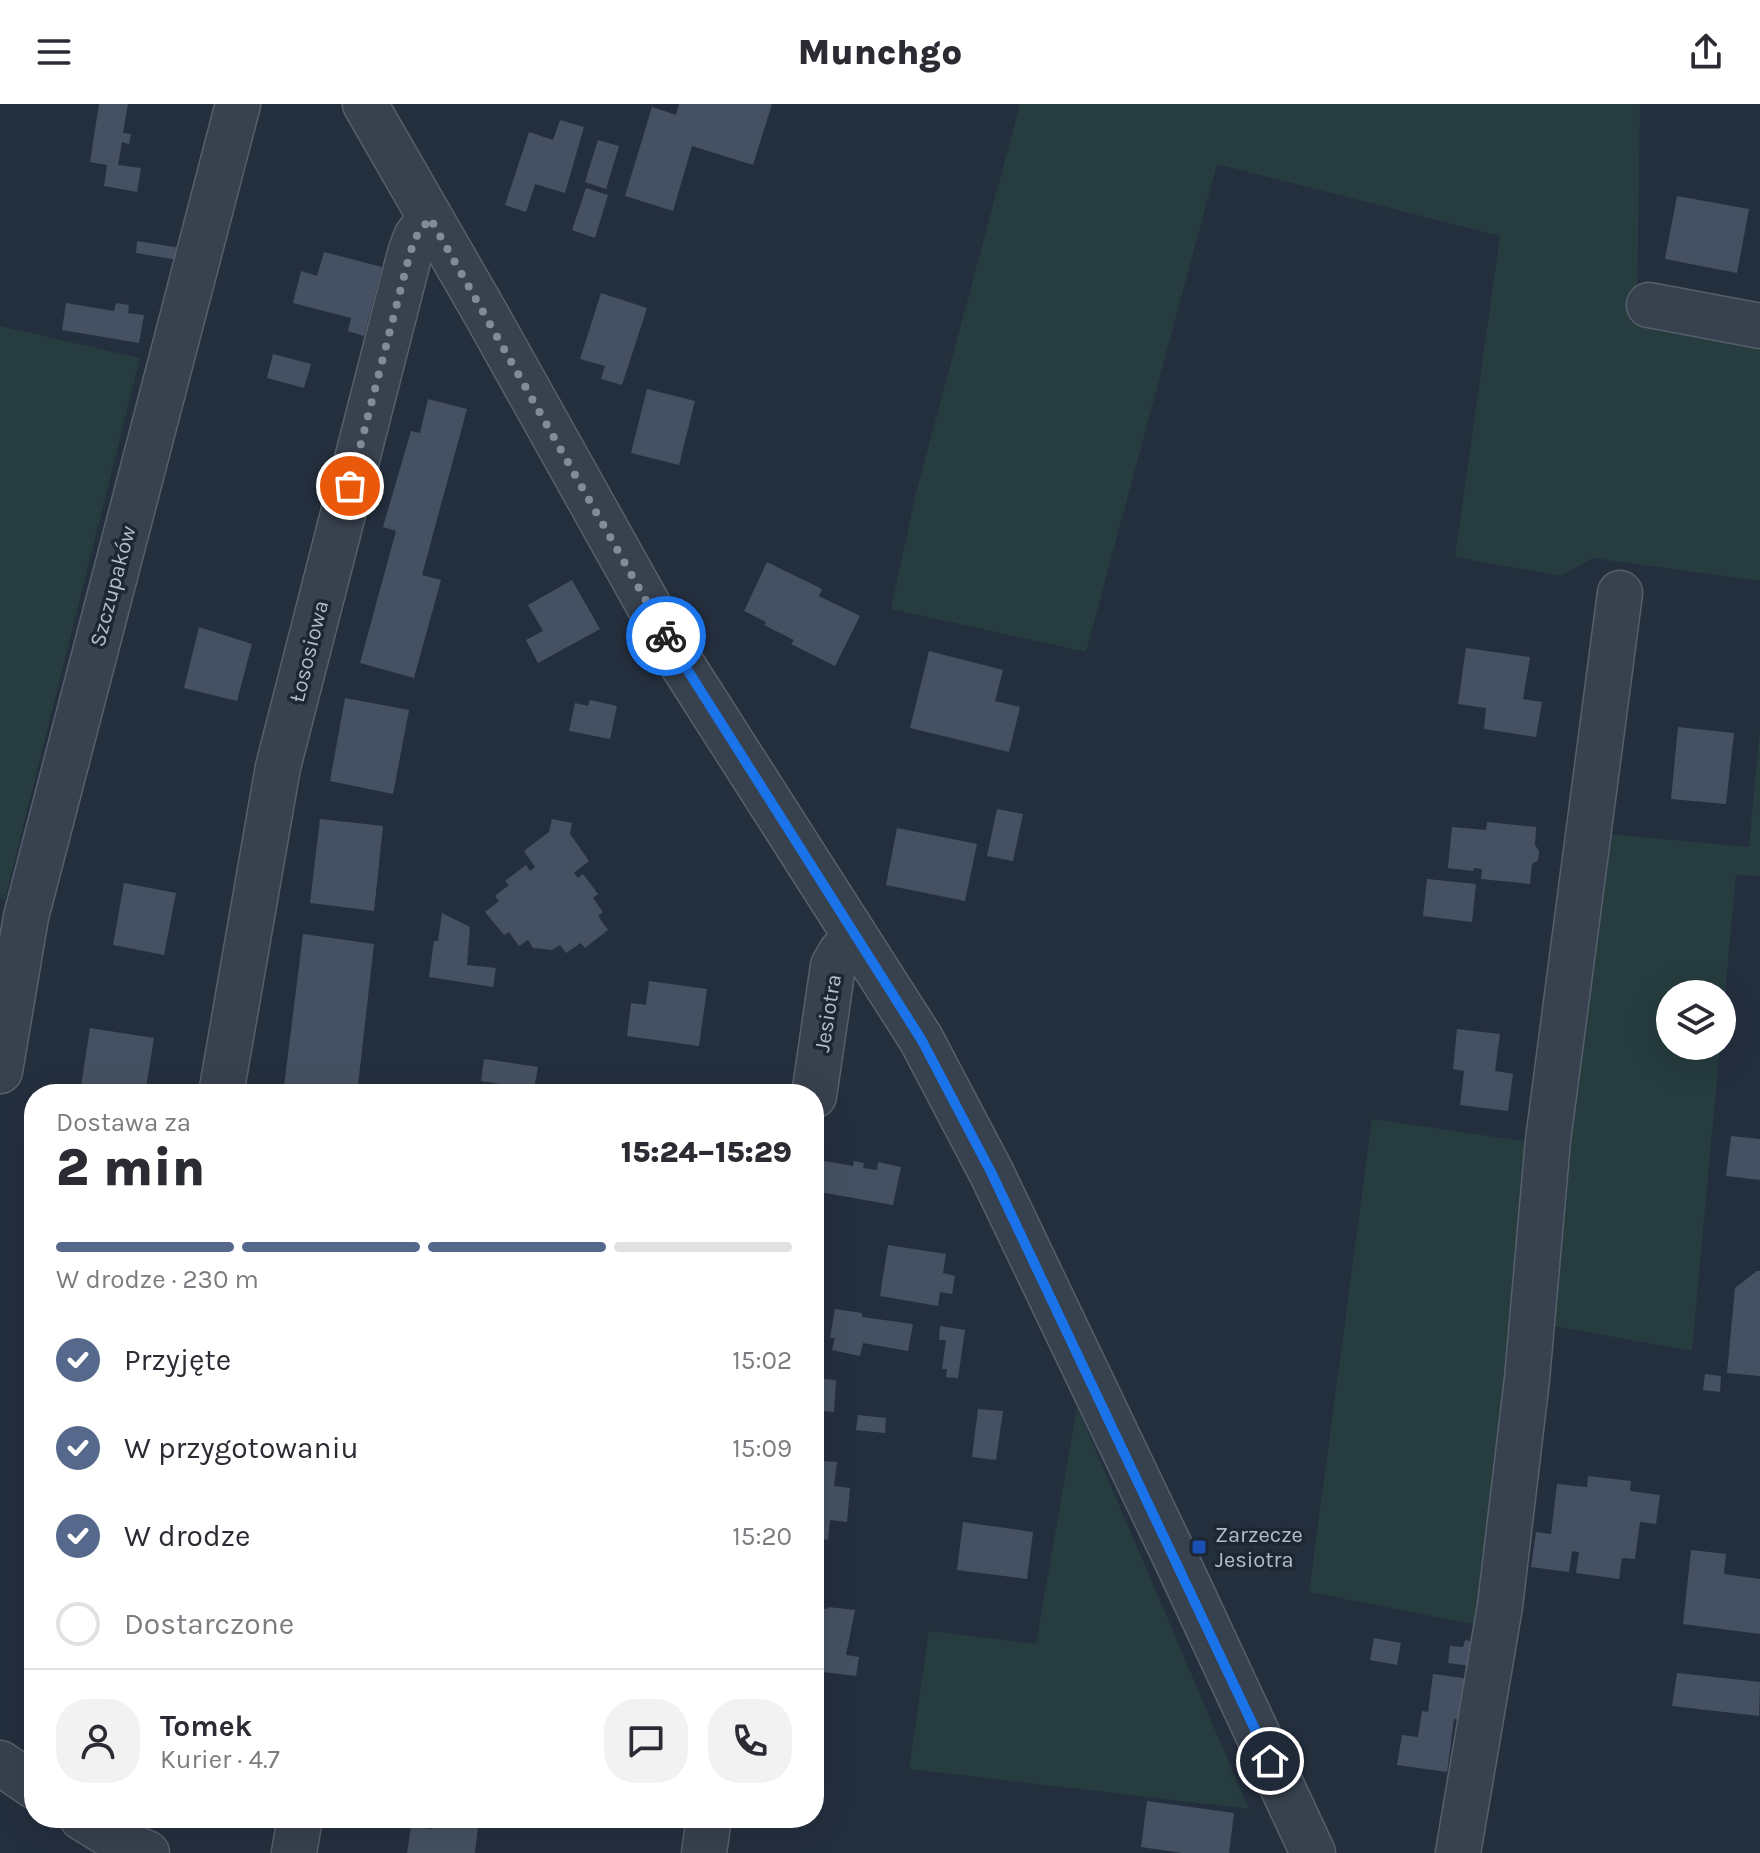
<!DOCTYPE html>
<html lang="pl">
<meta charset="utf-8">
<style>
:root{--surface:#fff;--page:#f2f2f3;--text:#2b2b33;--muted:#7c7c81;--line:#e1e1e2;--accent:#56698c}
body{margin:0;font-family:Karla,sans-serif;background:var(--page);color:var(--text);height:100vh;display:flex;flex-direction:column;font-size:30px;white-space:nowrap}
*{box-sizing:border-box;margin:0}
p{font-size:26px;color:var(--muted)}
.icon{flex:none;width:44px;height:44px;fill:none;stroke:currentColor;stroke-width:2;stroke-linecap:round;stroke-linejoin:round}
.map{position:relative;flex:1;overflow:hidden}
.side{position:absolute;left:24px;top:980px;width:800px;height:744px;display:flex;flex-direction:column;background:var(--surface);border-radius:32px;box-shadow:0 8px 32px #0002}
.side>*{flex:none}
.buttons{position:absolute;left:1656px;top:876px;display:grid;gap:16px}
.buttons a{display:grid;place-items:center;width:80px;height:80px;border-radius:50%;background:var(--surface);box-shadow:0 8px 32px #0002;font-size:40px}
.pin{position:absolute;display:grid;place-items:center;width:68px;height:68px;color:#fff;margin:-34px;border:4px solid #fff;border-radius:50%;box-shadow:0 2px 8px #0007}
.courier{position:absolute;display:grid;place-items:center;width:80px;height:80px;margin:-40px;border:6px solid #1a73e8;border-radius:50%;background:#fff;color:#222;box-shadow:0 2px 10px #0007}
.summary em{font-style:normal;font-weight:800}
.summary div{display:flex;flex-direction:column-reverse}
.summary{display:flex;align-items:center;justify-content:space-between;height:136px;padding:0 32px}
h1{font-size:52px;font-weight:800;line-height:60px}
.bar{display:grid;grid-template-columns:repeat(4,1fr);gap:12px 8px;align-content:center;height:96px;padding:0 32px}
.bar i{height:10px;border-radius:6px;background:var(--line)}
.bar .selected{background:var(--accent)}
.bar p{grid-column:span 4}
.line{display:flex;align-items:center;gap:20px;padding:0 32px;border-top:2px solid var(--line)}
.line div{flex:1}
.round{display:grid;place-items:center;flex:none;width:84px;height:84px;border-radius:32px;background:var(--page)}
ol{padding:0 32px;list-style:none}
li{display:flex;align-items:center;gap:24px;height:88px}
li p{margin-inline-start:auto}
li .icon{padding:8px;border-radius:50%;background:var(--accent);color:#fff;stroke-width:4}
li:last-child{color:var(--muted)}
li i{width:44px;height:44px;border:4px solid var(--line);border-radius:50%}
header{display:flex;justify-content:space-between;align-items:center;height:104px;padding:0 32px;background:var(--surface);font-size:36px;font-weight:800}
.map>svg:first-child{display:block}
.green{fill:#263c3f}
.building{fill:#455162}
.lines{fill:none;stroke-linecap:round;stroke-linejoin:round}
.minor-casing{stroke:#565f6c;stroke-width:47}
.minor{stroke:#38414e;stroke-width:44}
.done{stroke:#828b98;stroke-width:8;stroke-dasharray:0 14.4}
.route{stroke:#1a73e8;stroke-width:10}
.transit-dot{fill:#1a4fb4;stroke:#1d2633;stroke-width:3}
.labels{text-anchor:middle;stroke-width:7;stroke-linejoin:round;paint-order:stroke}
.street-label{font-size:22px;fill:#b4bcc9;stroke:#1d2633}
.poi-label{font-size:22px;fill:#b4bcc9;stroke:#1d2633;text-anchor:start}
</style>
<header><svg class="icon" aria-label="menu" viewBox="0 0 24 24"><path d="M4 6h16M4 12h16M4 18h16"/></svg>Munchgo<svg class="icon" aria-label="share" viewBox="0 0 24 24"><path d="M12 15V3M7 8l5-5 5 5M5 13v7h14v-7"/></svg></header>
<div class="map">
<svg width="1760" height="1749" viewBox="0 0 1760 1749">
<rect width="100%" height="100%" fill="#242f3e"/>
<g class="green">
<path d="M1020 0H1640L1637 217 1760 240V477L1593 454 1561 472 1455 453 1500 132 1217 60 1086 548 891 505 915 393Z"/>
<path d="M0 222 140 254 5 795 0 794Z"/>
<path d="M1760 623V772L1736 771 1722 922V890H1670V942H1720L1692 1247 1542 1220 1608 730 1749 743Z"/>
<path d="M1372 1015 1536 1039 1487 1523 1309 1488Z"/>
<path d="M1077 1303 1249 1705 909 1665 929 1527 1036 1540Z"/>
</g>
<g class="building">
<path d="M99 0H128L123 29 131 30 129 40 122 38 118 61 141 64 137 88 104 82 107 61 90 58Z"/>
<path d="M679 0H772L753 61 692 42 673 107 625 92 652 3 676 11Z"/>
<path d="M560 16 584 23 565 89 535 80 526 108 505 101 529 28 553 36Z"/>
<path d="M598 36 619 42 606 85 585 78Z"/>
<path d="M586 84 608 91 595 134 572 126Z"/>
<path d="M1677 92 1749 105 1737 169 1665 155Z"/>
<path d="M137 137 180 144 178 156 136 149Z"/>
<path d="M324 148 382 163 364 232 348 227 351 214 293 199 301 167 317 172Z"/>
<path d="M601 189 647 204 622 281 601 275 605 262 580 255Z"/>
<path d="M66 199 114 207 116 199 129 201 128 209 144 211 139 239 62 226Z"/>
<path d="M273 250 311 260 304 284 267 274Z"/>
<path d="M647 285 695 297 679 361 631 349Z"/>
<path d="M428 295 467 305 422 471 441 476 414 574 360 559 396 427 383 423 411 327 420 329Z"/>
<path d="M767 458 822 485 819 492 860 512 835 562 791 540 794 536 764 521 766 518 744 507Z"/>
<path d="M572 476 600 525 538 559 526 536 543 527 528 501Z"/>
<path d="M199 523 252 540 237 597 184 584Z"/>
<path d="M1466 544 1530 553 1523 595 1542 598 1536 633 1484 625 1486 604 1458 600Z"/>
<path d="M929 547 1003 566 995 597 1020 603 1009 648 910 624Z"/>
<path d="M345 594 409 606 393 690 330 677Z"/>
<path d="M590 596 617 602 610 635 569 627 575 599 588 602Z"/>
<path d="M1678 623 1734 629 1726 700 1671 695Z"/>
<path d="M997 705 1023 710 1013 757 987 752Z"/>
<path d="M320 715 383 722 374 807 310 799Z"/>
<path d="M552 715 572 719 570 730 589 757 574 769 578 774 583 770 598 790 593 794 603 808 598 812 608 826 585 844 581 839 566 849 560 841 552 846 533 844 528 836 519 842 509 828 504 831 485 808 499 797 495 792 509 781 505 777 526 761 530 767 535 763 524 747 549 728Z"/>
<path d="M1487 718 1536 723 1535 741 1539 747 1538 756 1532 760 1530 780 1481 775 1482 765 1474 764 1473 767 1448 764 1452 723 1486 726Z"/>
<path d="M897 724 977 740 965 797 886 781Z"/>
<path d="M1427 775 1476 780 1472 818 1423 812Z"/>
<path d="M124 779 176 789 164 851 113 841Z"/>
<path d="M442 809 470 823 467 861 496 864 493 883 429 873 434 837H438Z"/>
<path d="M303 830 374 840 357 990H283Z"/>
<path d="M649 877 707 885 699 942 627 932 631 899 646 901Z"/>
<path d="M90 924 154 934 145 990H93L94 984 81 982Z"/>
<path d="M1457 925 1500 930 1495 967 1513 970 1508 1007 1460 1001 1464 967 1453 965Z"/>
<path d="M484 955 538 963 534 985 481 977Z"/>
<path d="M1731 1032 1760 1035V1076L1726 1072Z"/>
<path d="M819 1056 853 1062 854 1057 864 1059 863 1064 877 1066 878 1058 901 1063 893 1101 814 1087Z"/>
<path d="M888 1141 946 1150 943 1169 955 1172 952 1190 940 1188 938 1202 880 1192Z"/>
<path d="M1757 1167H1760V1272L1727 1269 1735 1184Z"/>
<path d="M835 1205 862 1209V1213L913 1220 908 1247 863 1239 860 1252 832 1246 835 1234H830Z"/>
<path d="M940 1222 965 1226 958 1274 946 1273 947 1265H942L946 1236H939Z"/>
<path d="M1705 1270 1721 1272 1720 1288 1703 1286Z"/>
<path d="M814 1274 836 1276 834 1308 814 1306Z"/>
<path d="M978 1305 1003 1307 996 1356 972 1353Z"/>
<path d="M858 1311 886 1314 885 1329 856 1326Z"/>
<path d="M814 1356 837 1358 834 1382 850 1384 847 1418 830 1416 828 1436 814 1434Z"/>
<path d="M1588 1372 1631 1377 1630 1387 1660 1391 1656 1420 1640 1418 1635 1455 1622 1454 1619 1475 1576 1469 1579 1448 1572 1447 1569 1468 1531 1463 1536 1428 1551 1430 1557 1380 1587 1383Z"/>
<path d="M963 1418 1033 1428 1027 1475 957 1466Z"/>
<path d="M1691 1446 1726 1450 1724 1470 1760 1475V1530L1683 1520Z"/>
<path d="M828 1503 855 1506 846 1551 859 1553 856 1572 814 1567V1547L822 1548 823 1542 814 1541V1504L827 1505Z"/>
<path d="M1374 1534 1401 1539 1397 1561 1370 1556Z"/>
<path d="M1465 1536 1481 1539 1478 1563 1448 1559 1450 1542 1463 1543Z"/>
<path d="M1677 1569 1760 1578 1759 1612 1672 1602Z"/>
<path d="M1433 1570 1470 1575 1464 1616 1454 1615 1447 1668 1397 1661 1402 1631 1418 1633 1422 1607 1428 1608Z"/>
<path d="M1147 1697 1234 1709 1229 1749H1182L1141 1743Z"/>
<path d="M433 1714H479L475 1749H407L411 1723 432 1725Z"/>
<path d="M747 1714H797L796 1718 786 1717V1720L747 1716Z"/>
</g>
<g class="lines">
<defs>
<g id="minor">
<path d="M365 0 487 212 678 554 921 935 991 1068 1177 1457 1313 1749"/>
<path d="M1649 201 1760 222"/>
<path d="M0 967 26 813 238 0"/>
<path d="M221 990 278 663 410 149 416 133 430 114"/>
<path d="M814 992 833 862 841 848 856 834"/>
<path d="M0 1659 34 1682"/>
<path d="M82 1714 123 1739 147 1749"/>
<path d="M294 1749 300 1714"/>
<path d="M704 1749 709 1714"/>
<path d="M1458 1749 1500 1502 1527 1275 1548 1036 1620 489"/>
</g>
</defs>
<use href="#minor" class="minor-casing"/>
<use href="#minor" class="minor"/>
</g>
<g class="lines">
<path class="done" d="M350 382 410 149 416 133 430 114 666 532"/>
<path class="route" d="M666 532 921 935 991 1068 1270 1657"/>
</g>
<rect class="transit-dot" x="1191" y="1435" width="16" height="16" rx="4"/>
<g class="labels">
<g class="street-label">
<text transform="translate(112 482) rotate(-75)" y="8">Szczupaków</text>
<text transform="translate(308 547) rotate(-76)" y="8">Łososiowa</text>
<text transform="translate(827 909) rotate(-81)" y="8">Jesiotra</text>
</g>
<g class="poi-label">
<text x="1215" y="1438">Zarzecze<tspan x="1215" dy="25">Jesiotra</tspan></text>
</g>
</g>
</svg>
<div class="buttons">
<a><svg class="icon" aria-label="layers" viewBox="0 0 24 24"><path d="M12 4l9 5-9 5-9-5zM3 14l9 5 9-5"/></svg></a>
</div>
<div class="pin" style="left:350px;top:382px;background:#ea580c"><svg class="icon" aria-label="bag" viewBox="0 0 24 24"><path d="M5 8h14l-1 12H6zM9 8a3 3 0 0 1 6 0"/></svg></div>
<div class="pin" style="left:1270px;top:1657px;background:#1f2937"><svg class="icon" aria-label="home" viewBox="0 0 24 24"><path d="M3 11l9-7 9 7M6 9v11h12V9"/></svg></div>
<div class="courier" style="left:666px;top:532px"><svg class="icon" aria-label="bike" viewBox="0 0 24 24"><circle cx="6" cy="16" r="4"/><circle cx="18" cy="16" r="4"/><path d="M6 16l4-8h5l3 8M10 8l3 8H6M13 5h3"/></svg></div>
<section class="side">
<div class="summary"><div><h1>2 min</h1><p>Dostawa za</p></div><em>15:24–15:29</em></div>
<div class="bar"><i class="selected"></i><i class="selected"></i><i class="selected"></i><i></i><p>W drodze · 230 m</p></div>
<ol>
<li><svg class="icon" aria-label="check" viewBox="0 0 24 24"><path d="M5 12l5 5 9-10"/></svg>Przyjęte<p>15:02</p></li>
<li><svg class="icon" aria-label="check" viewBox="0 0 24 24"><path d="M5 12l5 5 9-10"/></svg>W przygotowaniu<p>15:09</p></li>
<li><svg class="icon" aria-label="check" viewBox="0 0 24 24"><path d="M5 12l5 5 9-10"/></svg>W drodze<p>15:20</p></li>
<li><i></i>Dostarczone</li>
</ol>
<div class="line" style="height:144px"><a class="round"><svg class="icon" aria-label="person" viewBox="0 0 24 24"><circle cx="12" cy="8" r="4"/><path d="M4 21q1-7 8-7t8 7"/></svg></a><div><b>Tomek</b><p>Kurier · 4.7</p></div><a class="round"><svg class="icon" aria-label="chat" viewBox="0 0 24 24"><path d="M4 5h16v11H9l-5 4z"/></svg></a><a class="round"><svg class="icon" aria-label="phone" viewBox="0 0 24 24"><path d="M5 4h4l2 5-3 2q2 4 5 5l2-3 5 2v4C11 20 4 13 5 4z"/></svg></a></div>
</section>
</div>
